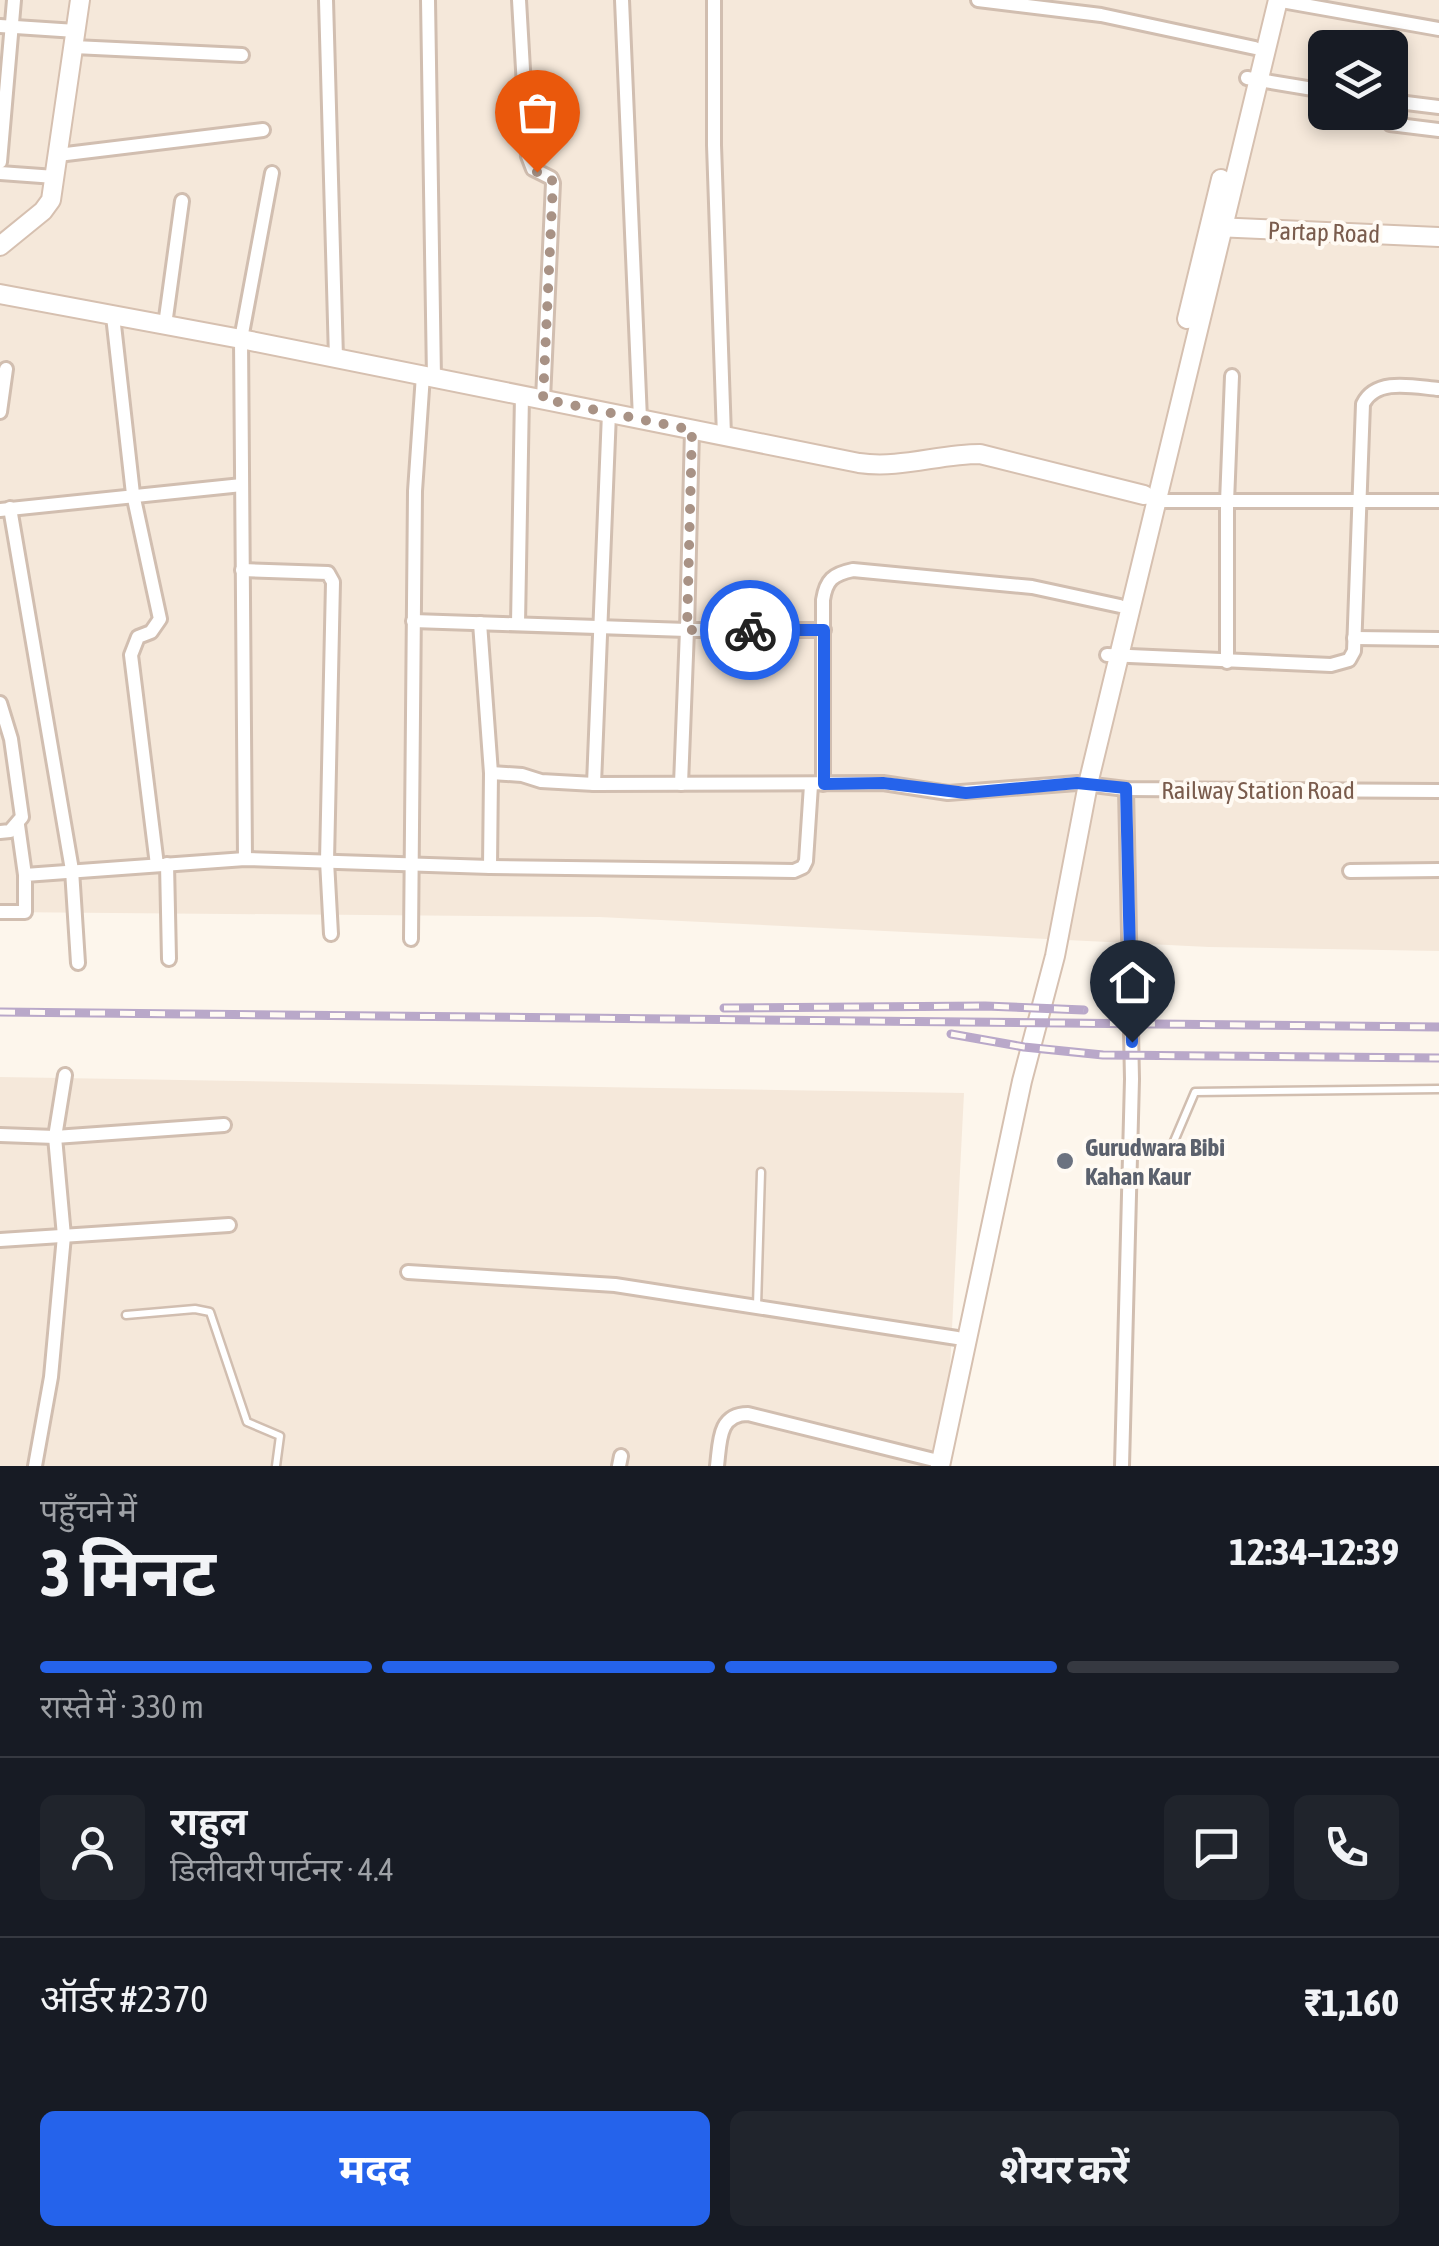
<!DOCTYPE html>
<html lang="hi">
<meta charset="utf-8">
<style>
:root{--surface:#171b24;--page:#20242c;--text:#f1f3f6;--muted:#9ea1a6;--line:#363941;--accent:#2563eb}
body{margin:0;font-family:"Asap Condensed","Noto Sans Devanagari",sans-serif;background:var(--page);color:var(--text);height:100vh;display:flex;flex-direction:column;font-size:38px;white-space:nowrap}
*{box-sizing:border-box;margin:0}
p{font-size:32px;color:var(--muted)}
.icon{flex:none;width:55px;height:55px;fill:none;stroke:currentColor;stroke-width:2;stroke-linecap:round;stroke-linejoin:round}
.map{position:relative;height:1466px;overflow:hidden}
.details{display:flex;flex-direction:column;background:var(--surface);flex:1}
.details>*{flex:none}
.buttons{position:absolute;left:1308px;top:30px;display:grid;gap:20px}
.buttons a{display:grid;place-items:center;width:100px;height:100px;border-radius:15px;background:var(--surface);box-shadow:0 5px 15px #0003;font-size:50px}
.pin{position:absolute;display:grid;place-items:center;width:85px;height:85px;color:#fff;margin:-102px -42px;border-radius:50% 50% 50% 0;rotate:-45deg;box-shadow:0 0 10px #0007}
.pin .icon{rotate:45deg}
.courier{position:absolute;display:grid;place-items:center;width:100px;height:100px;margin:-50px;border:8px solid #2563eb;border-radius:50%;background:#fff;color:#222;box-shadow:0 2px 12px #0007}
.overview em{font-style:normal;font-weight:700}
.overview div{display:flex;flex-direction:column-reverse}
.overview{display:flex;align-items:center;justify-content:space-between;height:170px;padding:0 40px}
h1{font-size:65px;font-weight:700;line-height:75px}
.bar{display:grid;grid-template-columns:repeat(4,1fr);gap:15px 10px;align-content:center;height:120px;padding:0 40px}
.bar i{height:12px;border-radius:8px;background:var(--line)}
.bar .active{background:var(--accent)}
.bar p{grid-column:span 4}
.line{display:flex;align-items:center;gap:25px;padding:0 40px;border-top:2px solid var(--line)}
.line div{flex:1}
.round{display:grid;place-items:center;flex:none;width:105px;height:105px;border-radius:15px;background:var(--page)}
.action{display:flex;gap:20px;margin-top:auto;padding:20px 40px}
.action a{flex:1;height:115px;border-radius:15px;background:var(--accent);color:#fff;font-size:40px;font-weight:700;line-height:115px;text-align:center}
.action a+a{background:var(--page);color:var(--text)}
.map>svg:first-child{display:block}
.residential{fill:#f5e8da;fill-rule:evenodd}
.lines{fill:none;stroke-linecap:round;stroke-linejoin:round}
.lane-casing{stroke:#d1beb0;stroke-width:11}
.street-casing{stroke:#d1beb0;stroke-width:18}
.secondary-casing{stroke:#d6c0b0;stroke-width:22}
.lane{stroke:#fff;stroke-width:6}
.street{stroke:#fff;stroke-width:12}
.secondary{stroke:#fff;stroke-width:18}
.rail-casing{stroke:#b9a8c9;stroke-width:9}
.rail{stroke:#fffaf3;stroke-width:5;stroke-dasharray:15;stroke-linecap:butt}
.done{stroke:#a89285;stroke-width:10;stroke-dasharray:0 18}
.route{stroke:#2563eb;stroke-width:12}
.worship-dot{fill:#6b7280;stroke:#fffaf3;stroke-width:4}
.labels{text-anchor:middle;stroke-width:8;stroke-linejoin:round;paint-order:stroke}
.street-label{font-size:25px;fill:#7a5c4d;stroke:#fffaf3}
.worship-label{font-size:25px;font-weight:bold;fill:#5b616d;stroke:#fffaf3;text-anchor:start}
</style>
<div class="map">
<svg width="1439" height="1466" viewBox="0 0 1439 1466">
<rect width="100%" height="100%" fill="#fdf6ec"/>
<g class="residential">
<path d="M0 0H1439V951L1209 947 599 917 0 912ZM1325 48H1390V112H1325Z"/>
<path d="M0 1077 964 1093 945 1466H0Z"/>
</g>
<g class="lines">
<defs>
<g id="lane">
<path d="M1169 1153 1195 1092 1439 1089"/>
<path d="M757 1306 761 1172"/>
<path d="M126 1315 195 1309 210 1312 247 1422 280 1436 276 1466"/>
</g>
<g id="street">
<path d="M326 0 336 358"/>
<path d="M428 0 434 378"/>
<path d="M519 0 528 156 533 169 551 178 553 183 543 399"/>
<path d="M622 0 640 419"/>
<path d="M714 0V145L724 436"/>
<path d="M978 0 1101 15 1255 48"/>
<path d="M1276 0 1439 29"/>
<path d="M0 26 76 31"/>
<path d="M74 47 242 55"/>
<path d="M1247 78 1325 91"/>
<path d="M1390 101 1439 107"/>
<path d="M1390 124 1439 130"/>
<path d="M58 155 263 130"/>
<path d="M0 162 14 0"/>
<path d="M0 173 55 177"/>
<path d="M113 316 133 494 160 619 151 632 138 637 131 655 157 865"/>
<path d="M165 325 182 201"/>
<path d="M0 412 6 369"/>
<path d="M1152 501H1439"/>
<path d="M10 508 72 870 78 963"/>
<path d="M0 510 242 485"/>
<path d="M242 570 328 573 333 582 327 861 331 934"/>
<path d="M413 621 687 630 692 430"/>
<path d="M480 623 491 773 490 867"/>
<path d="M518 624 522 395"/>
<path d="M1354 638 1439 639"/>
<path d="M1107 655 1331 665 1349 660 1354 651 1363 404C1376 377 1415 387 1439 389"/>
<path d="M1227 662V502L1232 376"/>
<path d="M0 703 11 739 22 817 10 831 0 832"/>
<path d="M491 773 522 775 541 781 594 784 883 783 948 793 1077 783 1126 789 1439 791"/>
<path d="M594 784 609 413"/>
<path d="M681 784 687 630H824"/>
<path d="M823 784V600C826 580 833 574 853 570L1032 587 1120 606"/>
<path d="M18 825 25 875"/>
<path d="M245 859 241 339 272 173"/>
<path d="M167 864 169 959"/>
<path d="M1350 871 1439 870"/>
<path d="M0 912H25V875L245 859 490 867 794 871 803 867 806 861 811 785"/>
<path d="M411 939 415 491 423 375"/>
<path d="M0 1135 55 1137 224 1125"/>
<path d="M0 1240 229 1225"/>
<path d="M408 1272 615 1285 957 1338"/>
<path d="M35 1466 51 1377 64 1236 55 1137 65 1075"/>
<path d="M619 1466 621 1456"/>
<path d="M717 1466C720 1442 718 1414 748 1414L934 1460"/>
<path d="M1122 1466 1132 1079 1126 789"/>
</g>
<g id="secondary">
<path d="M1215 227 1439 237"/>
<path d="M0 246 43 211 51 200 80 0"/>
<path d="M0 294 241 339 859 463C901 469 939 454 980 454L1144 495"/>
<path d="M1187 319 1221 179"/>
<path d="M940 1466 1022 1081 1055 956 1088 784 1278 0"/>
</g>
</defs>
<use href="#lane" class="lane-casing"/>
<use href="#street" class="street-casing"/>
<use href="#secondary" class="secondary-casing"/>
<use href="#lane" class="lane"/>
<use href="#street" class="street"/>
<use href="#secondary" class="secondary"/>
<defs>
<g id="rail">
<path d="M724 1008 985 1006 1084 1010"/>
<path d="M0 1012 1439 1027"/>
<path d="M951 1034 1024 1047 1103 1055 1439 1058"/>
</g>
</defs>
<use href="#rail" class="rail-casing"/>
<use href="#rail" class="rail"/>
</g>
<g class="lines">
<path class="done" d="M537 172 551 178 553 183 543 399 692 430 687 630H750"/>
<path class="route" d="M750 630H824V784L883 783 966 793 1077 783 1126 788 1132 1042"/>
</g>
<circle class="worship-dot" cx="1065" cy="1161" r="10"/>
<g class="labels">
<g class="street-label">
<text transform="translate(1324 232) rotate(2)" y="9">Partap Road</text>
<text x="1258" y="799">Railway Station Road</text>
</g>
<g class="worship-label">
<text x="1085" y="1156">Gurudwara Bibi<tspan x="1085" dy="29">Kahan Kaur</tspan></text>
</g>
</g>
</svg>
<div class="buttons">
<a><svg class="icon" aria-label="layers" viewBox="0 0 24 24"><path d="M12 4l9 5-9 5-9-5zM3 14l9 5 9-5"/></svg></a>
</div>
<div class="pin" style="left:537px;top:172px;background:#ea580c"><svg class="icon" aria-label="bag" viewBox="0 0 24 24"><path d="M5 8h14l-1 12H6zM9 8a3 3 0 0 1 6 0"/></svg></div>
<div class="pin" style="left:1132px;top:1042px;background:#1f2937"><svg class="icon" aria-label="home" viewBox="0 0 24 24"><path d="M3 11l9-7 9 7M6 9v11h12V9"/></svg></div>
<div class="courier" style="left:750px;top:630px"><svg class="icon" aria-label="bike" viewBox="0 0 24 24"><circle cx="6" cy="16" r="4"/><circle cx="18" cy="16" r="4"/><path d="M6 16l4-8h5l3 8M10 8l3 8H6M13 5h3"/></svg></div>
</div>
<section class="details">
<div class="overview"><div><h1>3 मिनट</h1><p>पहुँचने में</p></div><em>12:34–12:39</em></div>
<div class="bar"><i class="active"></i><i class="active"></i><i class="active"></i><i></i><p>रास्ते में · 330 m</p></div>
<div class="line" style="height:180px"><a class="round"><svg class="icon" aria-label="person" viewBox="0 0 24 24"><circle cx="12" cy="8" r="4"/><path d="M4 21q1-7 8-7t8 7"/></svg></a><div><b>राहुल</b><p>डिलीवरी पार्टनर · 4.4</p></div><a class="round"><svg class="icon" aria-label="chat" viewBox="0 0 24 24"><path d="M4 5h16v11H9l-5 4z"/></svg></a><a class="round"><svg class="icon" aria-label="phone" viewBox="0 0 24 24"><path d="M5 4h4l2 5-3 2q2 4 5 5l2-3 5 2v4C11 20 4 13 5 4z"/></svg></a></div>
<div class="line" style="height:130px"><div>ऑर्डर #2370</div><b>₹1,160</b></div>
<div class="action"><a>मदद</a><a>शेयर करें</a></div>
</section>
